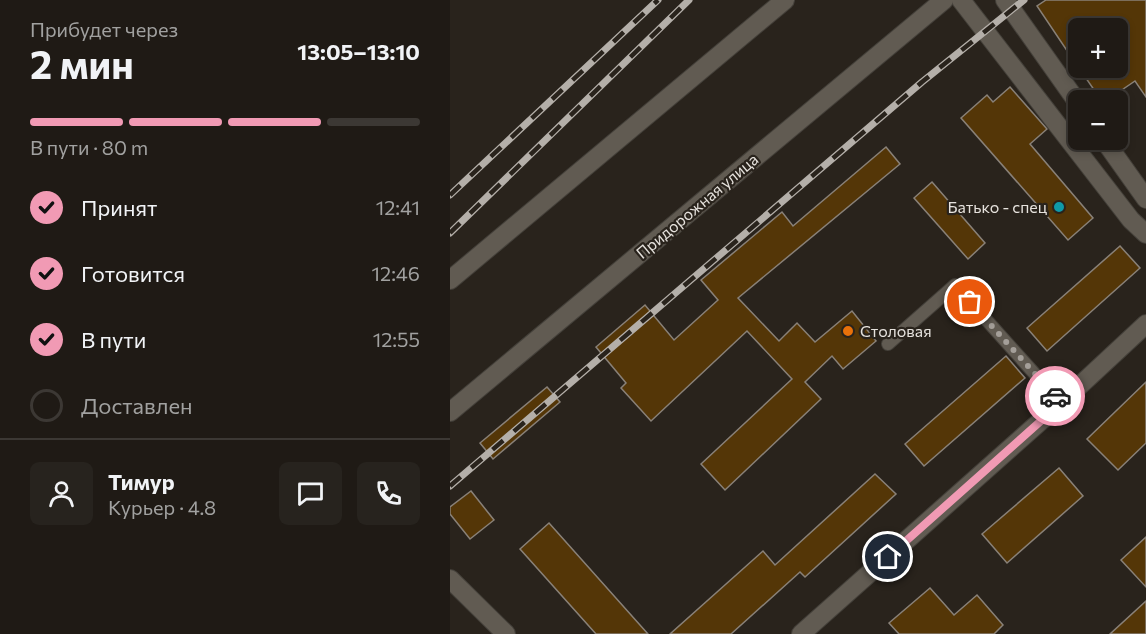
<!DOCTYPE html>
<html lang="ru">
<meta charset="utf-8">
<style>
:root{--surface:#1f1a15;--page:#27231e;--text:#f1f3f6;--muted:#a1a1a0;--line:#3c3834;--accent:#f19ab4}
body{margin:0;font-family:Commissioner,sans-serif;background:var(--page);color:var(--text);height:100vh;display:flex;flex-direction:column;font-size:22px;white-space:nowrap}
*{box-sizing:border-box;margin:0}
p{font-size:20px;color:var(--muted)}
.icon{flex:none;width:33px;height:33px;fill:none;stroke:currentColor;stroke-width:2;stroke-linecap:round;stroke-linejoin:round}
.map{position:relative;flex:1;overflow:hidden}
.side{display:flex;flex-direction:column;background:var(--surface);width:450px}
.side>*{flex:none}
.controls{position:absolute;left:618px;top:18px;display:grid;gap:12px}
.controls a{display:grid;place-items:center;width:60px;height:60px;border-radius:9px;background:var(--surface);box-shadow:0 3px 9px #0003,0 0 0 2px var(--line);font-size:30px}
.pin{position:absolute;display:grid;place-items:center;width:51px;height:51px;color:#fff;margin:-26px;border:3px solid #fff;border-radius:50%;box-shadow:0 2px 6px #0007}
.courier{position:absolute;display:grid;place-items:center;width:60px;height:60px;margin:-30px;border:4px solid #f19ab4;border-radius:50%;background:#fff;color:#222;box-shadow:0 2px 8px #0007}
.head em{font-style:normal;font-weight:700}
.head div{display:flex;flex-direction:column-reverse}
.head{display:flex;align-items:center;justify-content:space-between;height:102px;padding:0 30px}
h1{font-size:39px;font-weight:700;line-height:45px}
.bar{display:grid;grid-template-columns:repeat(4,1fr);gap:9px 6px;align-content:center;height:72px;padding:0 30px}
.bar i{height:8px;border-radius:4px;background:var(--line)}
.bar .on{background:var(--accent)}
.bar p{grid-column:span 4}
.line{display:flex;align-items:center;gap:15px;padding:0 30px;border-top:2px solid var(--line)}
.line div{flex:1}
.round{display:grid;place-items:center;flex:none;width:63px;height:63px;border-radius:9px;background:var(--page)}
ol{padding:0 30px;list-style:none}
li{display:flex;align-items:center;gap:18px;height:66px}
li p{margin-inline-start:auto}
li .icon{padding:6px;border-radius:50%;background:var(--accent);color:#111;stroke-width:4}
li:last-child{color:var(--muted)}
li i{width:33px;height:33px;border:3px solid var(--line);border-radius:50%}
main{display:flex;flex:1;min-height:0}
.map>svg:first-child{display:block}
.building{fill:#543607;stroke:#898178;stroke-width:1.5}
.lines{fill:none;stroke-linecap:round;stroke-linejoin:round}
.lane-casing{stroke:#44403a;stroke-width:14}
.secondary-casing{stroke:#44403a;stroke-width:20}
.lane{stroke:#615b52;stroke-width:12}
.secondary{stroke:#615b52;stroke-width:18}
.rail-casing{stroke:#b4afa9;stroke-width:7}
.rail{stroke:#29231c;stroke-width:4.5;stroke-dasharray:14;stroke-linecap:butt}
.done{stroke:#a49f99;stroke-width:6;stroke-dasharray:0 10.8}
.route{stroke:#f19ab4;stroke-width:8}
.culture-dot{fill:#0f9aa8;stroke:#29231c;stroke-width:2}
.food-dot{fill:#e8710a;stroke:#29231c;stroke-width:2}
.labels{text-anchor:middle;stroke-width:4.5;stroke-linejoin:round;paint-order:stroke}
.street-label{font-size:16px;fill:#e6e2dd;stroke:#29231c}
.poi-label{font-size:16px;fill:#e6e2dd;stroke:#29231c;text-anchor:end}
</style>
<main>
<section class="side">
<div class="head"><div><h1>2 мин</h1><p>Прибудет через</p></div><em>13:05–13:10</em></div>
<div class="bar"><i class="on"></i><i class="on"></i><i class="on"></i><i></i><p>В пути · 80 m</p></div>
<ol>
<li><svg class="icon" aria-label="check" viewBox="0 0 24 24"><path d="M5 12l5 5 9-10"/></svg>Принят<p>12:41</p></li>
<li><svg class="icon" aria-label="check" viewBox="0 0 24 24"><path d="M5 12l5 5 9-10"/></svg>Готовится<p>12:46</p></li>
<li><svg class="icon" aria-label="check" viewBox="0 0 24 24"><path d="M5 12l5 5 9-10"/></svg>В пути<p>12:55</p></li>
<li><i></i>Доставлен</li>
</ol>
<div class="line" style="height:108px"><a class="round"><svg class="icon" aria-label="person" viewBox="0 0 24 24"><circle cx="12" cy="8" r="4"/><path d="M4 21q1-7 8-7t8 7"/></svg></a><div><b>Тимур</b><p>Курьер · 4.8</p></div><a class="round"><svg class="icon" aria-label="chat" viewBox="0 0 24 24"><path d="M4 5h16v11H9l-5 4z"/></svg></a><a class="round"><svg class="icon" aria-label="phone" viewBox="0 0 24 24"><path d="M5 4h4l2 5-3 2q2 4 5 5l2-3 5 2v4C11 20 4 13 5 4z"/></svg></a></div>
</section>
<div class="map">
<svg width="696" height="634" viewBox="0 0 696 634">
<rect width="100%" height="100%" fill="#29231c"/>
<g class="building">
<path d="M596 0H696V97L685 81 657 100H651L629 68H668V28H628V67L587 6Z"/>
<path d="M560 87 597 129 580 144 643 218 618 240 511 118 537 95 543 102Z"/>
<path d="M436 147 450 164 288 298 329 341 347 323 365 342 402 311 426 341 393 369 382 356 355 382 371 399 275 490 251 464 342 379 297 331 201 421 171 388 176 383 146 347 195 305 224 340 268 300 251 280 332 212 343 226Z"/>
<path d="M482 182 535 243 518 259 464 198Z"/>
<path d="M670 246 690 268 597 351 577 328Z"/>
<path d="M556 356 575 378 474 466 455 444Z"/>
<path d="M696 382V443L668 470 637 439Z"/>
<path d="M97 387 110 402 43 459 30 443Z"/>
<path d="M609 468 633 496 557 563 532 534Z"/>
<path d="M425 474 446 494 355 577 350 572 281 634H220L313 551 325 565Z"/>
<path d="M21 491 44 520 20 539 0 514V507Z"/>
<path d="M99 523 198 634H146L70 549Z"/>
<path d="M696 537V587L671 560Z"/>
<path d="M480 588 504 615 527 595 553 625 544 634H449L439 623Z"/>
<path d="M696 601V634H660Z"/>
</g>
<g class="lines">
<defs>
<path id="lane" d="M438 344 505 285 611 403"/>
<g id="secondary">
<path d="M511 0 681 220 696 234"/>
<path d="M555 0 628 103"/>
<path d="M654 140 696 199"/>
<path d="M0 280 335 0"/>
<path d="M0 412 494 0"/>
<path d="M0 579 56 634"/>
<path d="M351 634 611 403 696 324"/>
</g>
</defs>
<use href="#lane" class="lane-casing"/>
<use href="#secondary" class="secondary-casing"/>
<use href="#lane" class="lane"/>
<use href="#secondary" class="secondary"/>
<defs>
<g id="rail">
<path d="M0 195 208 0"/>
<path d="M0 233 239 0"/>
<path d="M0 486 472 82 574 0"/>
</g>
</defs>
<use href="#rail" class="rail-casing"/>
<use href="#rail" class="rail"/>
</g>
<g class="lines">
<path class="done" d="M520 302 605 396"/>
<path class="route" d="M438 557 611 403 605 396"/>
</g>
<circle class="culture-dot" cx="609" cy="207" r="6"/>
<circle class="food-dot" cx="398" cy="331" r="6"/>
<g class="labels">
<g class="street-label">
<text transform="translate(247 206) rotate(-40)" y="6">Придорожная улица</text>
</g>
<g class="poi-label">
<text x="597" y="213">Батько - спец</text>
<text x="410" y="337" text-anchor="start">Столовая</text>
</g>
</g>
</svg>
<div class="controls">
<a>+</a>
<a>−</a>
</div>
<div class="pin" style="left:520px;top:302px;background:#ea580c"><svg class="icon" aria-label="bag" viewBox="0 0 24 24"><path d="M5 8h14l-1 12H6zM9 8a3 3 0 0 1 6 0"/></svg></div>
<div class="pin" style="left:438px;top:557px;background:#1f2937"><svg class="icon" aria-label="home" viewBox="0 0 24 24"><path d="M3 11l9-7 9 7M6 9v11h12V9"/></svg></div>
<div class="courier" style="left:605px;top:396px"><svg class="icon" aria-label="car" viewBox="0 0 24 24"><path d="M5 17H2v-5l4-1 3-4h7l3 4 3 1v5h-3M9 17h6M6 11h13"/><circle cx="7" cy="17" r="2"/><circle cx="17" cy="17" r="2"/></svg></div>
</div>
</main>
